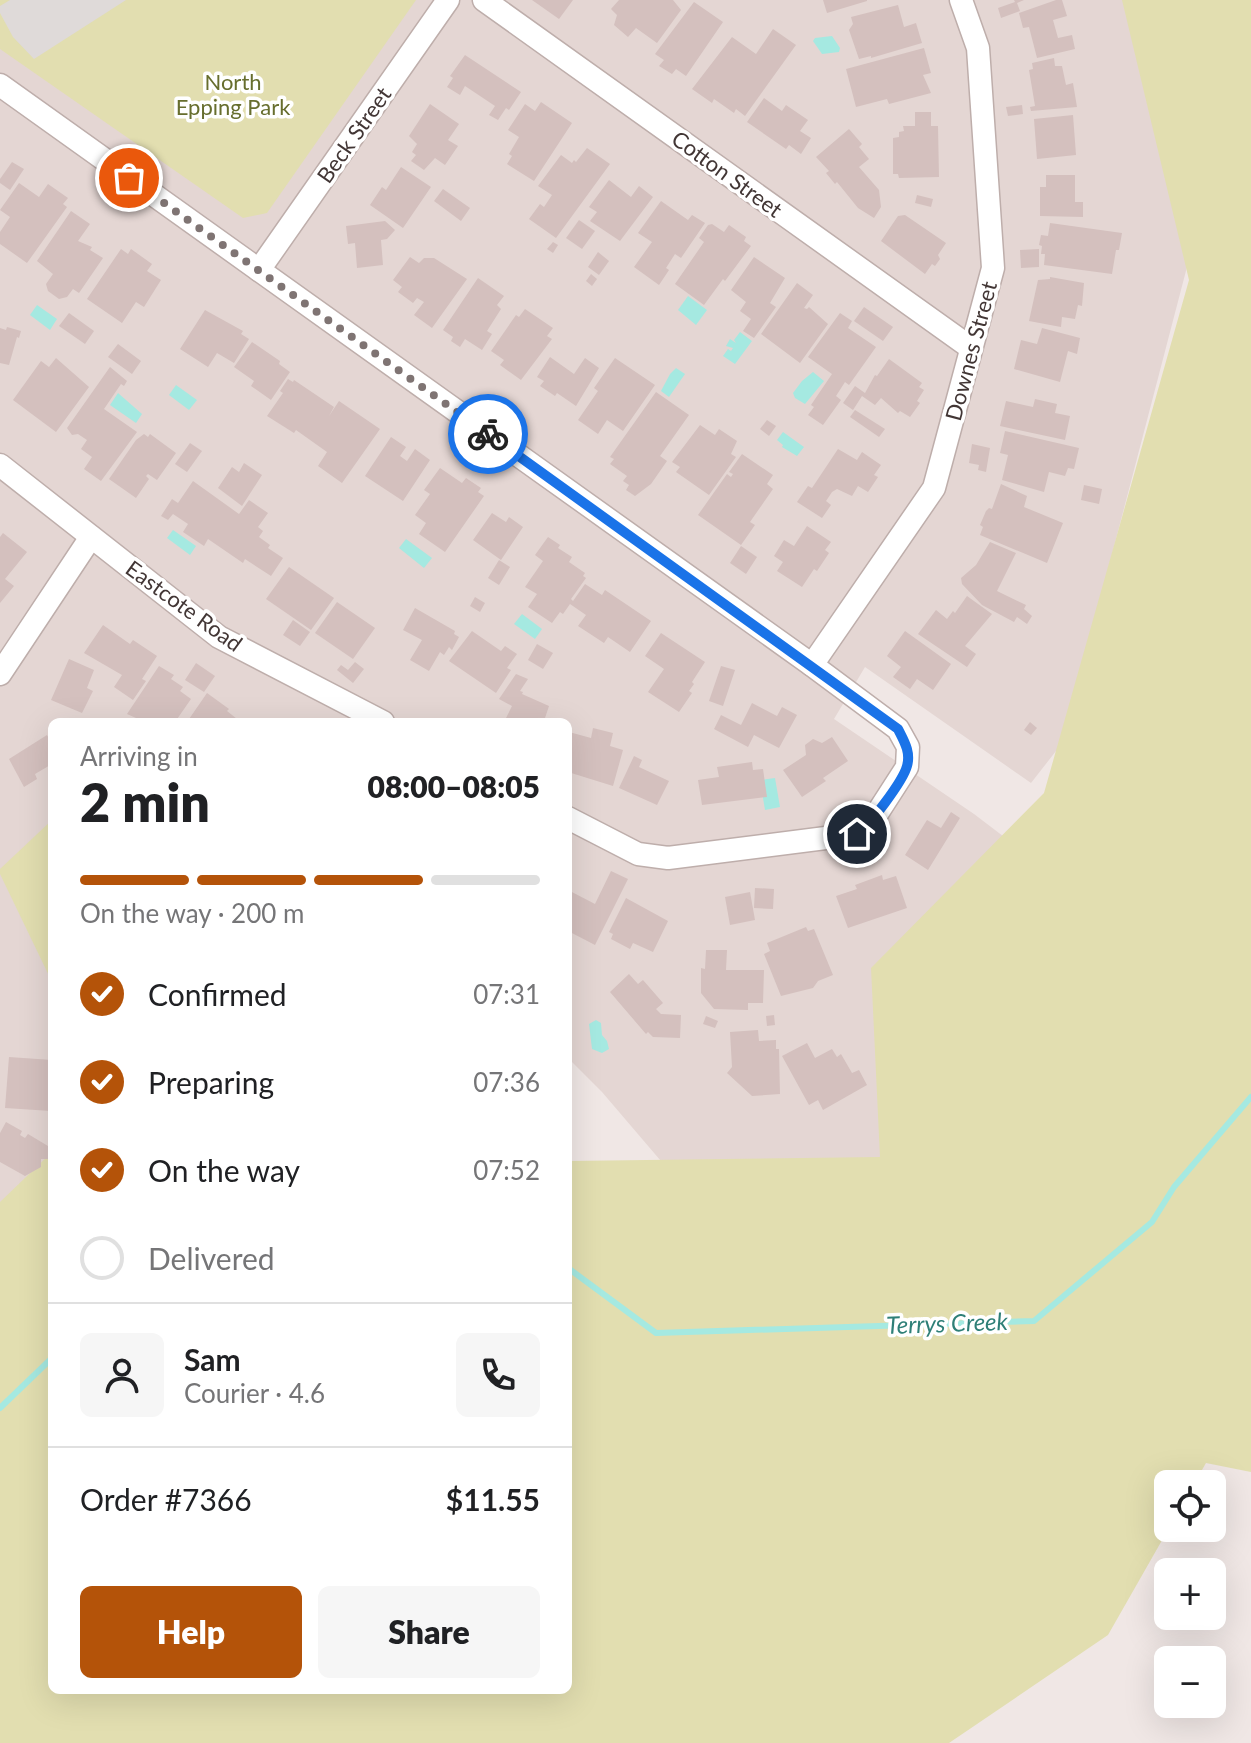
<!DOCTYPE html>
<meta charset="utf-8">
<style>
:root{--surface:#fff;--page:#f6f6f6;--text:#202124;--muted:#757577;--line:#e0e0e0;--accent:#b45309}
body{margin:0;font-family:Lato,sans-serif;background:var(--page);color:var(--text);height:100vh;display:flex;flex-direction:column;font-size:30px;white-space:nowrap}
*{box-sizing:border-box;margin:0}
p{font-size:26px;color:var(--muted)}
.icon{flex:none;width:44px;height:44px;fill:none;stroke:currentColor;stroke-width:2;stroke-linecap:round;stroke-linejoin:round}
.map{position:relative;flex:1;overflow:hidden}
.panel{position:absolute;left:48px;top:718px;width:524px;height:976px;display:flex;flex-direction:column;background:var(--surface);border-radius:12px;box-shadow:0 8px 32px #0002}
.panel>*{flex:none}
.buttons{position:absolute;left:1154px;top:1470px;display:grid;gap:16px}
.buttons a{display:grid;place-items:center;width:72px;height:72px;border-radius:12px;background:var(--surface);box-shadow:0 8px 32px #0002;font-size:40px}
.pin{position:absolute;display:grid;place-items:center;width:68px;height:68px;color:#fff;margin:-34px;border:4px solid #fff;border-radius:50%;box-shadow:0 2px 8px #0007}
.courier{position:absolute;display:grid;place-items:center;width:80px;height:80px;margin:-40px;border:6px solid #1a73e8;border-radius:50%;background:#fff;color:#222;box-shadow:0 2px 10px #0007}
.head em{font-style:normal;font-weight:800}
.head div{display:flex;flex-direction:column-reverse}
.head{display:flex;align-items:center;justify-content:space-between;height:136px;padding:0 32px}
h1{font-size:52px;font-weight:800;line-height:60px}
.bar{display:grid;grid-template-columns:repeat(4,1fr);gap:12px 8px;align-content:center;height:96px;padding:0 32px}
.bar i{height:10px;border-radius:6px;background:var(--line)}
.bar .current{background:var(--accent)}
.bar p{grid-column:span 4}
.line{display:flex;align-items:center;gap:20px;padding:0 32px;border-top:2px solid var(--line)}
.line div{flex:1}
.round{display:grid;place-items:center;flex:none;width:84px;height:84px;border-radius:12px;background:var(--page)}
ol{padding:0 32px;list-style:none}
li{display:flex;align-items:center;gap:24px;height:88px}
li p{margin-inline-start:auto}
li .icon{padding:8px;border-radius:50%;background:var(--accent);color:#fff;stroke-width:4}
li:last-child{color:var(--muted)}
li i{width:44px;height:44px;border:4px solid var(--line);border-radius:50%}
.action{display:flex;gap:16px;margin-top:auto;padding:16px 32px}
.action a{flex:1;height:92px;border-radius:12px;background:var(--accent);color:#fff;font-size:32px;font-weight:800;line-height:92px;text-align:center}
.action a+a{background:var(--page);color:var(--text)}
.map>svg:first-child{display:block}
.residential{fill:#e4d6d3}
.green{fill:#e2deb0}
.parking{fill:#dfdad9}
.water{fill:#a5e9e1}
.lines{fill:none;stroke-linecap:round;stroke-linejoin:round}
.stream{stroke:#a5e9e1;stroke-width:6}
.building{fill:#d4c0be}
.street-casing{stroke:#beaeab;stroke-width:25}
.street{stroke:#fff;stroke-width:22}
.done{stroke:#7f7473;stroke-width:8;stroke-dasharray:0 14.4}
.route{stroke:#1a73e8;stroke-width:10}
.labels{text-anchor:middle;stroke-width:7;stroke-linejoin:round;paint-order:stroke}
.park-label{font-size:22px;fill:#676e2e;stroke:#fff}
.street-label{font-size:22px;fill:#423635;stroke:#fff}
.water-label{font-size:24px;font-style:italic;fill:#2e7f77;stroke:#fff}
</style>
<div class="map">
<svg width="1251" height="1743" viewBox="0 0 1251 1743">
<rect width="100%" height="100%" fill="#f0e7e5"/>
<path class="residential" d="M0 0H1124L1199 221 1063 742 1031 783 865 667 834 719 974 814 1183 973 948 1194 678 1181 602 1092 568 1058V722H52V1175L0 1221Z"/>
<g class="green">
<path d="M0 0H416L267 213 243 218 0 49Z"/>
<path d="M1122 0H1251V1472L1206 1463 1194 1484H1168L1169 1528 1108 1635 949 1743H0V1202L52 1152V1690H568V1161L880 1157 871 968 1044 793 1189 280Z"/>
<path d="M52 820V982L0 874V869Z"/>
</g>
<path class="parking" d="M10 0H126L34 59 13 37 0 13V6Z"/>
<g class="water">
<path d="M832 36 840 48 839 52 822 54 813 41 815 38Z"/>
<path d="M688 296 707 310 696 325 678 310Z"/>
<path d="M37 305 57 319 50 330 30 315Z"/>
<path d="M740 332 752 341 735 364 723 356 728 349 731 351 733 348 726 346 730 339 736 343 734 340Z"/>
<path d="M676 368 685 374 669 397 661 391 670 374Z"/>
<path d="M813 372 824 381 805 404 795 398 793 393 802 381Z"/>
<path d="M176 385 197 400 189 410 169 395Z"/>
<path d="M118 393 142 414 136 423 110 405Z"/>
<path d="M783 432 804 447 797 456 782 447 783 445 777 440Z"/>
<path d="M173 530 196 546 190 555 167 538Z"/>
<path d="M406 539 432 558 424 568 399 548Z"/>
<path d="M522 614 542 629 535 639 514 624Z"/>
<path d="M775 778 780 807 765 810 760 780Z"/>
<path d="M596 1020 601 1023 602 1035 607 1041 609 1049 602 1053 592 1049 589 1024Z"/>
</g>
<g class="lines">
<g class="stream">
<path d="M568 1268 656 1333 1034 1321 1152 1222 1174 1187 1251 1097"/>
<path d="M0 1408 52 1358"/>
</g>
</g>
<g class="building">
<path d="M532 0H573L559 19Z"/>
<path d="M619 0H673L681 10 657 43 636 28 628 37 614 25 617 15 611 9Z"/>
<path d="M823 0H867V1L827 13Z"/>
<path d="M1014 0H1024L1017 3 1020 11 1001 18 998 8 1015 2Z"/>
<path d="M1056 0H1062L1067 16 1053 20 1058 38 1072 35 1075 49 1037 58 1029 27 1023 28 1019 13Z"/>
<path d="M694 2 723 22 686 76 676 69 672 74 659 66 664 60 655 54Z"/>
<path d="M898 5 904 27 916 23 922 43 871 58V56L859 59 849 30 853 24 851 17Z"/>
<path d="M773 29 796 45 745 116 736 109 734 113 714 99 712 103 692 89 732 37 756 54Z"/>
<path d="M924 48 931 73 923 75 931 93 889 104 887 99 856 107 846 69Z"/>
<path d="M465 55 521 92 509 110 506 108 498 120 489 115 495 106 465 86 460 95 447 87 453 78 450 76Z"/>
<path d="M1054 58 1055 66H1062L1066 85 1073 83 1077 107 1031 111 1030 107 1035 106 1029 70 1033 69 1032 63Z"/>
<path d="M764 98 782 111 786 105 808 120 800 131 811 138 801 154 789 145 786 149 747 122Z"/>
<path d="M541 102 572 123 534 181 507 164 512 156 509 154 519 137 508 130 525 104 535 111Z"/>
<path d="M430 104 459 124 448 140 458 146 445 165 435 158 424 170 411 161 416 155 412 152 417 144 409 136Z"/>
<path d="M1022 105 1023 114 1008 116 1006 107Z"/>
<path d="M915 112H931V126H938L939 177 899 178 898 174H893V138L899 137V132L904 131 903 126H915Z"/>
<path d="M1073 115 1076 155 1037 159 1034 119Z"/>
<path d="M849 129 862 144 859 147 869 159 859 167 879 190 881 207 874 218 858 208 837 182 835 184 826 173 829 171 816 157Z"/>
<path d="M587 148 610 164 556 238 529 219 540 204 544 207 552 195 538 186 561 155 572 163 574 160 576 162Z"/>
<path d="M12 162 24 169 10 190 0 183V179Z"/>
<path d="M401 167 431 187 403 228 370 205 382 187 386 190Z"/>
<path d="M1046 175H1075V202H1083V217L1040 216V187H1046Z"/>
<path d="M609 180 631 197 639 186 653 197 620 241 590 221 597 212 589 207Z"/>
<path d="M19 183 39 197 48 184 68 198 63 204 67 207 27 263 0 244V232L10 217 0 210Z"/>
<path d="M443 189 470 208 461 221 434 201Z"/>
<path d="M917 195 933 199 931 207 915 203Z"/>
<path d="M661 201 688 220 692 215 705 223 681 258 675 254 666 268 669 270 659 285 634 267 652 242 638 233Z"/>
<path d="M71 211 90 224 78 241 92 247 90 250 103 258 79 293 73 289 67 297 59 299 48 291 46 284 53 274 37 261Z"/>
<path d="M905 215 946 243 938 255 940 259 935 266 932 264 925 274 881 241 898 216Z"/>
<path d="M579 220 595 231 582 249 566 238Z"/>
<path d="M385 221 395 230 387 239 381 240 383 265 357 268 355 243 348 244 346 226Z"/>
<path d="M1050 223 1122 233 1119 250H1116L1112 274 1044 265 1045 254H1041L1042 246 1039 245 1041 235 1048 236Z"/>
<path d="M712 224 724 232 729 225 746 237 744 241 751 246 725 281 723 279 704 305 675 284 704 242 699 238 708 225Z"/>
<path d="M553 242 558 245 553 253 547 249Z"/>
<path d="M121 249 128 254 131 249 152 264 147 271 161 280 144 307 136 302 122 323 87 299Z"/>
<path d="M1039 249V267L1021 268 1020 250Z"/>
<path d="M598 252 609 261 599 275 588 267Z"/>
<path d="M410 257 419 263 424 258H434L467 279 432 328 414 315 424 302 417 298 413 303 398 292 402 287 393 280Z"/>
<path d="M754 257 785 278 770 303 776 307 754 338 743 331 751 319 740 311 746 302 731 290Z"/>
<path d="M591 274 597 279 592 286 586 281Z"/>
<path d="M1050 277 1084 283 1082 306 1078 305 1075 319 1062 317 1061 327 1029 321 1038 280 1050 279Z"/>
<path d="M478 278 504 296 497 305 501 309 487 331 492 334 482 350 465 339 460 347 451 341 453 337 443 330Z"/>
<path d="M797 283 813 295 804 308 807 309 809 307 828 324 800 363 761 334Z"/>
<path d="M864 307 893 327 883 341 854 321Z"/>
<path d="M525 309 553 328 547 336 552 339 521 380 500 365 504 360 491 351 516 315 519 317Z"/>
<path d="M205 310 243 331 241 334 249 339 234 363 217 353 208 367 180 349Z"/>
<path d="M69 313 94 331 85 344 59 326Z"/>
<path d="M840 313 852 321 848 328 876 347 849 385 845 382 836 396 841 400 823 425 808 415 814 407 811 405 832 374 808 357Z"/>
<path d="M7 327 21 331 19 338 17 337 9 365 0 363V328L6 330Z"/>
<path d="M1042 328 1080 338 1077 354 1068 351 1060 382 1014 369 1021 340 1037 344Z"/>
<path d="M252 342 280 361 279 364 290 372 271 400 251 386 254 381 234 367Z"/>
<path d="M118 344 141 361 132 374 108 357Z"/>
<path d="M550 357 574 374 585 358 599 368 576 406 557 393 555 396 540 386 544 381 537 377Z"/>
<path d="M56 358 89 387 56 432 13 400 41 361 49 367Z"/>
<path d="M615 358 655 385 623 431 607 420 598 434 578 420 598 391 594 388Z"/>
<path d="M889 359 922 383 919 387 924 390 917 401 920 403 910 417 900 411 898 413 881 398 875 405 862 396 853 410 843 403 855 386 865 393 875 375 877 376Z"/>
<path d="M110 367 127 381 124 386 121 384 104 409 137 432 101 481 84 469 92 457 81 449 87 440 78 434 72 435 67 428Z"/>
<path d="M288 379 293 382 294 380 334 407 329 416 339 401 380 429 342 483 318 466 327 452 296 430 294 433 267 416 283 393 280 391Z"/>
<path d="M656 392 689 415 660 456 667 461 651 484 635 496 626 490 629 485 623 481 627 476 610 464 614 459 610 457Z"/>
<path d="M1035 399 1057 404 1055 413 1070 416 1065 440 1000 426 1006 401 1033 407Z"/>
<path d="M855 410 885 429 879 437 850 417Z"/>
<path d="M767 420 776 426 769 436 760 429Z"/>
<path d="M700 425 715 435 719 429 737 441 731 454 736 457 709 495 676 472 680 467 672 462Z"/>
<path d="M1005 431 1079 448 1074 469 1068 468 1065 476 1049 472 1044 492 1002 480 1008 455 1000 453Z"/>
<path d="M144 434 148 437 150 434 176 453 157 480 148 474 146 476 149 479 136 498 109 479 136 440Z"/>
<path d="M391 437 406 447 400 456 407 461 415 449 430 460 403 501 365 476Z"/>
<path d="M190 443 202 451 187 472 175 464Z"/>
<path d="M972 444 990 448 986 472 978 470 979 465 969 463Z"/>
<path d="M838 449 857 460 862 452 881 465 874 475 878 477 868 492 858 486 852 496 837 489 832 492 826 501 831 505 822 518 797 502 808 486 812 488Z"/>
<path d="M742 454 773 475 767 484 773 489 750 522 755 525 741 545 698 515 727 474 731 477 733 474 729 472Z"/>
<path d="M244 463 262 475 242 506 218 488 232 467 239 472Z"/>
<path d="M440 468 462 483 466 478 481 488 478 492 484 496 445 552 419 534 426 523 415 515 430 494 424 490Z"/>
<path d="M193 481 239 514 249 500 268 513 258 527 263 531 259 537 270 545 268 548 283 558 271 576 245 559 243 563 208 539 204 546 183 532 188 524 173 514 168 520 161 516 172 499 178 503Z"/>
<path d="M1001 484 1027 496 1024 507 1063 523 1047 563 980 535 983 527 980 525 986 511 989 508 992 509Z"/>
<path d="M1084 485 1102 489 1099 504 1081 500Z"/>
<path d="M492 513 506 522 509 517 523 527 501 560 473 540Z"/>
<path d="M807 526 831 542 825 550 829 553 817 571 814 569 802 587 777 571 783 562 774 556 784 540 794 546Z"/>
<path d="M3 533 27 552 5 579 14 586 0 603V537Z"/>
<path d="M548 537 560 545 558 548 572 557 569 562 585 573 583 576 586 578 571 599 573 601 585 584 602 595 605 590 651 621 630 652 608 637 604 643 578 626 586 615 570 604 563 614 560 612 552 623 528 607 537 594 525 587 543 561 535 555Z"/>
<path d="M990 542 1016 553 997 591 1026 605 1024 609 1032 616 1027 624 1017 617 1014 622 982 605 962 584 961 578 976 565Z"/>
<path d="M741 546 757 557 746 574 730 563Z"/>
<path d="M499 560 510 567 499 585 488 578Z"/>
<path d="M289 567 334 598 311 630 266 599Z"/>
<path d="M967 596 992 614 965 646 976 654 967 667 918 634 936 610 947 619 953 611 955 613Z"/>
<path d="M475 597 485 603 480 612 470 606Z"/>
<path d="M337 602 375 628 353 659 315 633Z"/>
<path d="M415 608 455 631 454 634 459 637 452 650 449 647 444 655 440 652 429 671 410 660 422 640 403 630Z"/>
<path d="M293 620 310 632 300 646 283 635Z"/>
<path d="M103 625 130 644 133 640 157 656 142 679 146 681 133 700 114 687 122 675 84 653Z"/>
<path d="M472 631 501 651 505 646 517 654 507 668 511 670 496 693 449 661Z"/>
<path d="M905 631 951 664 933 690 917 679 910 689 893 677 901 667 887 656Z"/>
<path d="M661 633 705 662 692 682 694 684 689 691 692 693 679 712 648 692 664 669 645 656Z"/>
<path d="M537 644 553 653 543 669 528 660Z"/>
<path d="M69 659 94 670 87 688 93 691 82 713 51 700Z"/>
<path d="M355 662 364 669 353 683 337 670 341 665 348 670Z"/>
<path d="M196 663 215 676 204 692 185 680Z"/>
<path d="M159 666 174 675 171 679 183 687 180 691 191 699 175 722H145L127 714Z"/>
<path d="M721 666 735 670 723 706 709 701Z"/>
<path d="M516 674 528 679 520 691 523 692 522 694 549 706 545 718 556 722H504L512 706 499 699Z"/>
<path d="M207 693 229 709 227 711 237 719 235 722H187Z"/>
<path d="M752 703 777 716 782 707 797 715 779 748 754 735 748 747 714 729 721 715 741 725Z"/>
<path d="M1030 722 1037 728 1031 735 1024 730Z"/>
<path d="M593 728 613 733 610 746 623 750 613 786 568 772 570 763 568 762 569 732 591 738Z"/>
<path d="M47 735 52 744V764L35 774 37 779 24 787 9 759Z"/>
<path d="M832 737 848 761 823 778 826 781 802 797 783 770 806 755 805 745 813 739 822 743Z"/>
<path d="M634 756 642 760 639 767 669 781 657 805 619 788Z"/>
<path d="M752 762 753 770 763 769 767 797 702 805 698 780 719 777 717 767Z"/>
<path d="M951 812 960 818 928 870 905 855 927 820 941 828Z"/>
<path d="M611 871 628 879 595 945 568 931V890L595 904Z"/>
<path d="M882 875 883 880 896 876 907 908 848 928 836 896 857 889 855 885Z"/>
<path d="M755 888 774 889 773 909 754 908Z"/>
<path d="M750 892 755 920 730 925 725 897Z"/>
<path d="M626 898 668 921 653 952 633 943 630 949 611 939 613 934 609 932Z"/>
<path d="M806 927 808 931 814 929 833 975 818 981 813 988 781 996 764 954 770 951 767 943Z"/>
<path d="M706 950H727L726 970H764L763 1003H748V1010L714 1009 701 993V968L705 969Z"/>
<path d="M629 974 638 984 643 980 663 1003 656 1009 661 1014 681 1015 680 1038 653 1037 648 1032 646 1034 610 992Z"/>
<path d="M774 1015 775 1025 767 1026 766 1016Z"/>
<path d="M706 1016 718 1021 715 1028 703 1024Z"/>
<path d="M758 1030 759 1041 776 1040V1049H779L780 1094 752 1096 727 1073 732 1067 730 1032Z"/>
<path d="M807 1043 815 1058 832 1049 837 1057 841 1054 852 1073 859 1070 867 1085 823 1110 818 1100 809 1105 782 1056Z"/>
<path d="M9 1057 52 1060 51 1111 5 1108Z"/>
<path d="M6 1122 22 1131 20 1135 25 1138 28 1134 48 1146V1159H41V1167L25 1176 0 1162V1133Z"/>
</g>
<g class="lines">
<defs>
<g id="street">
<path d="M484 0 971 348"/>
<path d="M0 85 812 665 898 729 908 747 907 767 869 826 857 834 668 858 638 854 568 818"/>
<path d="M259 270 448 0"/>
<path d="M0 465 219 637 383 722"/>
<path d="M812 665 934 488 993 268 978 48 961 0"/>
<path d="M0 674 91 537"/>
</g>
</defs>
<use href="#street" class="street-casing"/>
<use href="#street" class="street"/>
</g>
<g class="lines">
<path class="done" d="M129 178 488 434"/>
<path class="route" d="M488 434 898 729C904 741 911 752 907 766 903 781 870 825 857 834"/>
</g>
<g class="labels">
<g class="park-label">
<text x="233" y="90">North<tspan x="233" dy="25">Epping Park</tspan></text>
</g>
<g class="street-label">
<text transform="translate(354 135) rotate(-55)" y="8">Beck Street</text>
<text transform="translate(727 174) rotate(36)" y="8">Cotton Street</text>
<text transform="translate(971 351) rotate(-75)" y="8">Downes Street</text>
<text transform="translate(184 606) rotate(36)" y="8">Eastcote Road</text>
</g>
<g class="water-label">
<text transform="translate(947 1324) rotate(-2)" y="8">Terrys Creek</text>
</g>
</g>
</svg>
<div class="buttons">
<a><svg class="icon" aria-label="locate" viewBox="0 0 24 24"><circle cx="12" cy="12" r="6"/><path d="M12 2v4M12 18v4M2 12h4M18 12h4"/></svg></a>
<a>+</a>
<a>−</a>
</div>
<div class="pin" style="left:129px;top:178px;background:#ea580c"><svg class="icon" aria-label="bag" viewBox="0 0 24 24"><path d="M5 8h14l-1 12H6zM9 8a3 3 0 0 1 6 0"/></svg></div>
<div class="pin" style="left:857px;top:834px;background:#1f2937"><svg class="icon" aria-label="home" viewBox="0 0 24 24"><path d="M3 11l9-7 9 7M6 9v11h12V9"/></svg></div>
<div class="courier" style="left:488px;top:434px"><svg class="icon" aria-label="bike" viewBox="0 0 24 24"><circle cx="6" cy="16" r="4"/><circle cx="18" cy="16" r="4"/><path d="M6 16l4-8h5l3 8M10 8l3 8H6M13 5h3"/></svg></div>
<section class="panel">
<div class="head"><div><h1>2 min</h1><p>Arriving in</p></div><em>08:00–08:05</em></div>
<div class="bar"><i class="current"></i><i class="current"></i><i class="current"></i><i></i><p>On the way · 200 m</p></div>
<ol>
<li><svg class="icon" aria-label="check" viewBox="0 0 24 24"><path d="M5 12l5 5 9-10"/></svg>Confirmed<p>07:31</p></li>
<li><svg class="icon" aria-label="check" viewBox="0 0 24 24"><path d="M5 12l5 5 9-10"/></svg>Preparing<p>07:36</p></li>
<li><svg class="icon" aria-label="check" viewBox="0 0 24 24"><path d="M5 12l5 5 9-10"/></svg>On the way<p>07:52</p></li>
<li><i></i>Delivered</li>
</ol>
<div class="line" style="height:144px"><a class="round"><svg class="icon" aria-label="person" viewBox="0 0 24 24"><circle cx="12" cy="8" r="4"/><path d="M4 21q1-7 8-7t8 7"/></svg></a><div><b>Sam</b><p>Courier · 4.6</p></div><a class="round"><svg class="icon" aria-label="phone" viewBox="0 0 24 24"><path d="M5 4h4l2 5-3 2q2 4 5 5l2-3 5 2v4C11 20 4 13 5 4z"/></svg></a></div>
<div class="line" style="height:104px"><div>Order #7366</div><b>$11.55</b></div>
<div class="action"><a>Help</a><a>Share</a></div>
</section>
</div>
